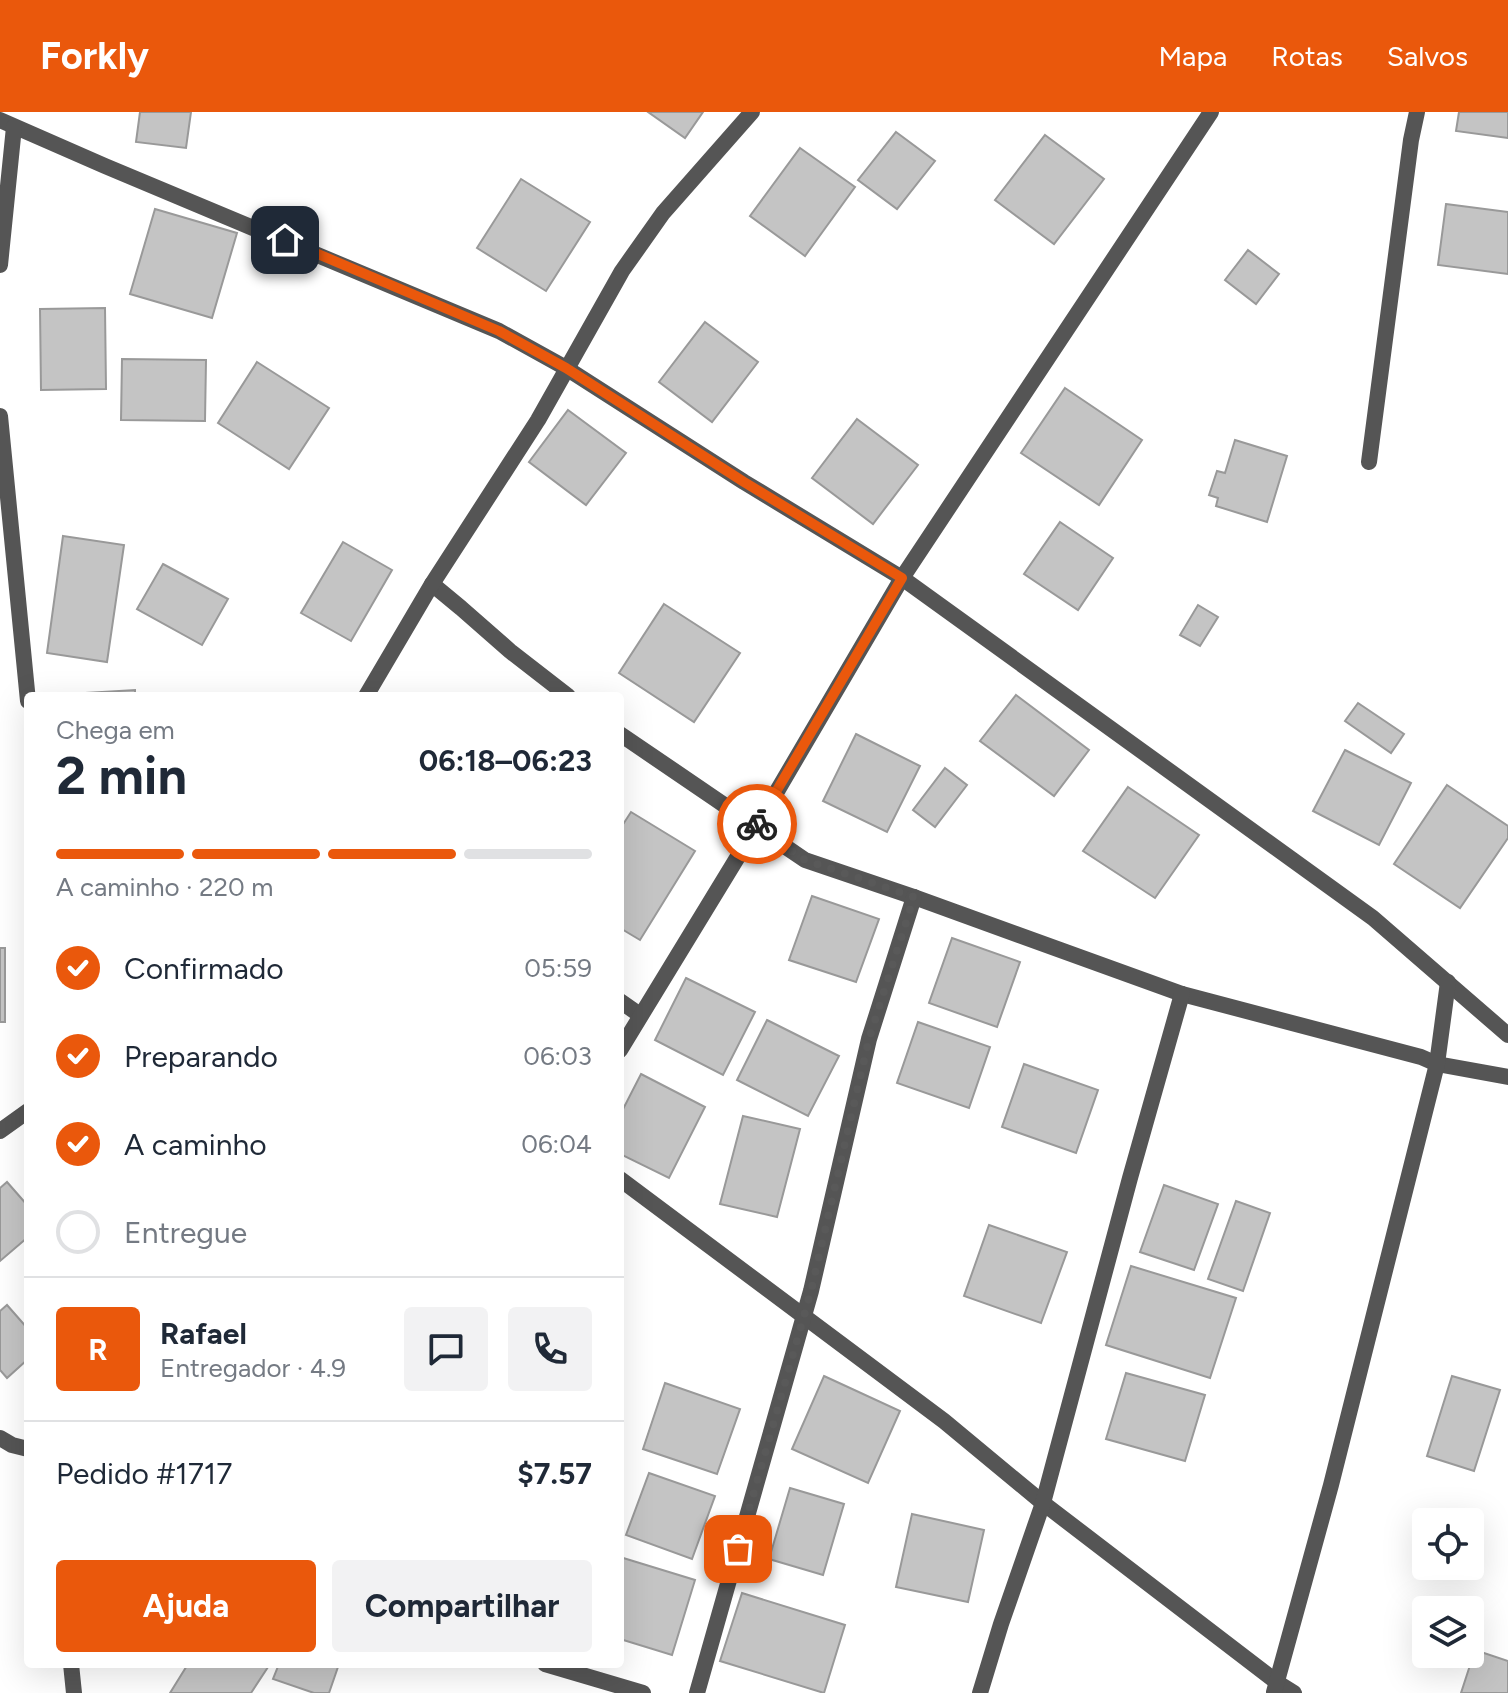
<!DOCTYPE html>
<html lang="pt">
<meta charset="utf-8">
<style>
:root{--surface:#fff;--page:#f2f2f3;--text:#1f2937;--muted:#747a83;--line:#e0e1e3;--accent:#ea580c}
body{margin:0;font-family:Figtree,sans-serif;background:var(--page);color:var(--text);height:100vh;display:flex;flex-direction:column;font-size:30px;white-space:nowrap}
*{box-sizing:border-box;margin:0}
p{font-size:26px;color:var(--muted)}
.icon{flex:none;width:44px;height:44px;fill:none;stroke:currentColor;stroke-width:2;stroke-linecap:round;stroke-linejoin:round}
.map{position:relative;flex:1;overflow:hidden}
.panel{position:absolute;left:24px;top:580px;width:600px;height:976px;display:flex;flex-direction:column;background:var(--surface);border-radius:8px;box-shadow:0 8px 32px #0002}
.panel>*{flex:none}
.tools{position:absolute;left:1412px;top:1396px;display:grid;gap:16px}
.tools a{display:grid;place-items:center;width:72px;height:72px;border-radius:8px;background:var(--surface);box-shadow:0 8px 32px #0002;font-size:40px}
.pin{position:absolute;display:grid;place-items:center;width:68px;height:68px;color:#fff;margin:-34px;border-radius:16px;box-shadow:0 4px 12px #0006}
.courier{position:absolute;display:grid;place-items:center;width:80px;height:80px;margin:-40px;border:6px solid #ea580c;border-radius:50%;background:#fff;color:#222;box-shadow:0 2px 10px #0007}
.overview em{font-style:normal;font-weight:700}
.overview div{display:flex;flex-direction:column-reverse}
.overview{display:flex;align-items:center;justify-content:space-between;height:136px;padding:0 32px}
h1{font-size:52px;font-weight:700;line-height:60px}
.bar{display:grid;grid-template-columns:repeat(4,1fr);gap:12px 8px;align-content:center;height:96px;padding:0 32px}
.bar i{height:10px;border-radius:6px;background:var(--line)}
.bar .on{background:var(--accent)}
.bar p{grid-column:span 4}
.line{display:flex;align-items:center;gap:20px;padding:0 32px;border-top:2px solid var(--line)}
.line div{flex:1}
.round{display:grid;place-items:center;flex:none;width:84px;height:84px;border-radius:8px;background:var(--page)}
ol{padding:0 32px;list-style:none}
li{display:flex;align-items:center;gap:24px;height:88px}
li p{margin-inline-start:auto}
li .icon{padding:8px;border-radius:50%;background:var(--accent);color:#fff;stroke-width:4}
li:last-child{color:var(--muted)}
li i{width:44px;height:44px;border:4px solid var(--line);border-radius:50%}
.button{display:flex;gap:16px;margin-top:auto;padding:16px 32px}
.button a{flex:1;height:92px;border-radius:8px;background:var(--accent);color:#fff;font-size:32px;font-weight:700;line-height:92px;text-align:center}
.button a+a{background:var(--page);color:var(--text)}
header{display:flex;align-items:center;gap:48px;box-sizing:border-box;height:112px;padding:0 40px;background:var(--accent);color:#fff}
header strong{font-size:38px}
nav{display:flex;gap:44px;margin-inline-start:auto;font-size:28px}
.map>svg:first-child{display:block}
.building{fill:#c4c4c4;stroke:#999;stroke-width:2}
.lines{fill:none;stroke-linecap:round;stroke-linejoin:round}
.street{stroke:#555;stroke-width:16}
.done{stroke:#595959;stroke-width:8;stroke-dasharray:0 14.4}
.route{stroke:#ea580c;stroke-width:10}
</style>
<header>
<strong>Forkly</strong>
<nav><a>Mapa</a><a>Rotas</a><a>Salvos</a></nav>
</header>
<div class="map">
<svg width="1508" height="1581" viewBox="0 0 1508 1581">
<rect width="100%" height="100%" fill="#fff"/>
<g class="building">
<path d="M140 0H191L186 36 136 30Z"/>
<path d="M648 0H703L685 26Z"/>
<path d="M1459 0H1508V26L1456 19Z"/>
<path d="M896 20 935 49 897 97 858 68Z"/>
<path d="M1045 23 1104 67 1054 132 995 88Z"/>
<path d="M800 36 855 75 805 144 750 104Z"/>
<path d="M521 67 590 110 546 179 477 136Z"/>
<path d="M1446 92 1508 100V162L1438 153Z"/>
<path d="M155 97 237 121 212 206 130 182Z"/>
<path d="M1248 138 1279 162 1256 192 1225 168Z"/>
<path d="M105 196 106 277 41 278 40 197Z"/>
<path d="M705 210 758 250 712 310 659 270Z"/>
<path d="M122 247 206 248 205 309 121 308Z"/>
<path d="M257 250 329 296 289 357 218 311Z"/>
<path d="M1065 276 1142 328 1099 393 1021 341Z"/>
<path d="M568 298 626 341 586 393 529 350Z"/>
<path d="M857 307 918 353 873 412 812 366Z"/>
<path d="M1235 328 1287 344 1267 410 1216 394 1218 386 1209 383 1217 359 1225 361Z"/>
<path d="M1060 410 1113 446 1078 498 1024 462Z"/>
<path d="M63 424 124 433 107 550 47 541Z"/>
<path d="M343 430 392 458 351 529 301 501Z"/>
<path d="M163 452 228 487 202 533 137 497Z"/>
<path d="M664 492 740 541 694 610 619 561Z"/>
<path d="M1198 493 1218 505 1200 534 1180 523Z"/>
<path d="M135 578V584H69V582Z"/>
<path d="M1016 583 1089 638 1054 684 980 629Z"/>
<path d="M1358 591 1404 622 1391 641 1345 609Z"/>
<path d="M856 622 920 654 887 720 823 689Z"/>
<path d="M1345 638 1411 671 1379 733 1313 699Z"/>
<path d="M945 656 967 673 935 715 913 698Z"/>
<path d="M1447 673 1508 714V726L1460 796 1394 752Z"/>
<path d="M1128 675 1199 723 1155 786 1083 739Z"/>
<path d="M631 700 695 739 640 828 620 816V717Z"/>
<path d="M812 784 879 807 856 870 789 848Z"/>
<path d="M952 826 1020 850 997 915 929 891Z"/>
<rect x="0" y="836" width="5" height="74"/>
<path d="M686 866 755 900 723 963 655 928Z"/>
<path d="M767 908 839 944 808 1004 737 968Z"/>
<path d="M918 910 990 935 969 996 897 971Z"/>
<path d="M1024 952 1098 978 1076 1041 1002 1015Z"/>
<path d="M641 962 705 995 669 1066 620 1042V1003Z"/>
<path d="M743 1004 800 1017 777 1105 720 1092Z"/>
<path d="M7 1070 28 1094V1125L0 1149V1076Z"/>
<path d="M1164 1073 1218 1092 1194 1158 1140 1140Z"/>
<path d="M1236 1089 1270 1101 1243 1179 1208 1167Z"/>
<path d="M989 1113 1067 1140 1041 1211 964 1184Z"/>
<path d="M1131 1154 1236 1186 1210 1266 1106 1233Z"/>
<path d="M7 1193 28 1217V1247L7 1266 0 1258V1199Z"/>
<path d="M1126 1261 1205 1283 1185 1349 1106 1327Z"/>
<path d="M824 1264 900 1299 868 1371 792 1337Z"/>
<path d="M1452 1264 1500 1278 1474 1359 1427 1344Z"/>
<path d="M665 1271 740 1297 717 1362 643 1337Z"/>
<path d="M649 1361 715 1384 692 1447 626 1423Z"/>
<path d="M790 1376 844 1392 823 1463 769 1447Z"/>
<path d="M912 1402 984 1418 968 1490 896 1475Z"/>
<path d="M620 1445 695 1468 672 1543 620 1527Z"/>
<path d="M742 1481 845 1513 824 1581 720 1549Z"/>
<path d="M1475 1538 1508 1549V1581H1461Z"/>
<path d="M188 1552H270L251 1581H170Z"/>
<path d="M279 1552H339L329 1581H314L273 1567Z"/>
</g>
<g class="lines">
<g class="street">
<path d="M0 8 105 54 499 219 566 256 744 370 902 466 1373 806 1508 923"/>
<path d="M0 153 14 15"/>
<path d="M0 304 28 589"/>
<path d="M1369 350 1411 28 1417 0"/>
<path d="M432 472 461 496 510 539 568 584"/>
<path d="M366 584 432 472 538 308 622 159 663 101 752 0"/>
<path d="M620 622 805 748 914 785 1182 882 1421 945 1437 952 1508 965"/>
<path d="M620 889 640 903"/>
<path d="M620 938 756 715 902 466 1211 0"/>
<path d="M0 1019 28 999"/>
<path d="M620 1067 944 1309 1043 1391 1278 1571 1294 1581"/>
<path d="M0 1326 12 1333 28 1337"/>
<path d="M71 1552 74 1581"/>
<path d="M545 1552 643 1581"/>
<path d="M1274 1580 1331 1373 1437 952 1448 870"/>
<path d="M697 1581 811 1179 869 927 914 785"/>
<path d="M980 1581 1001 1512 1043 1391 1130 1066 1182 882"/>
</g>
</g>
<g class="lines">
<path class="done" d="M738 1437 811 1179 869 927 914 785 805 748 756 715 757 712"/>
<path class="route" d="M285 128 499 219 566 256 744 370 902 466 757 712"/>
</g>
</svg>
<div class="tools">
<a><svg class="icon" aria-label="locate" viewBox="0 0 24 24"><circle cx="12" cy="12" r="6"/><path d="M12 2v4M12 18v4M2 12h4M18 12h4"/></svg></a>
<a><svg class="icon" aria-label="layers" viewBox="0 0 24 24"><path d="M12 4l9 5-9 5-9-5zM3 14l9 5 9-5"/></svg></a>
</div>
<div class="pin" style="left:738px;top:1437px;background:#ea580c"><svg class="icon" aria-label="bag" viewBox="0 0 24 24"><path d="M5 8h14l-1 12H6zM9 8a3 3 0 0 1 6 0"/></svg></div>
<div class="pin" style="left:285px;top:128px;background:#1f2937"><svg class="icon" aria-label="home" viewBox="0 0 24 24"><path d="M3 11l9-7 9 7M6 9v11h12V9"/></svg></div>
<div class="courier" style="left:757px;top:712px"><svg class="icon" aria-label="bike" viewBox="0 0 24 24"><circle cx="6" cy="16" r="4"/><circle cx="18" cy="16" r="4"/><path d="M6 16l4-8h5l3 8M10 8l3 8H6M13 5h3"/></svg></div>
<section class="panel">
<div class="overview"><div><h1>2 min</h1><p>Chega em</p></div><em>06:18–06:23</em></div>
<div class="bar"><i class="on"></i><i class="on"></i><i class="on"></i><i></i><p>A caminho · 220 m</p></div>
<ol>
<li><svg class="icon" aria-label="check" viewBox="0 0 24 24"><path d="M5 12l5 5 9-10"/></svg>Confirmado<p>05:59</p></li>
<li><svg class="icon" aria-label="check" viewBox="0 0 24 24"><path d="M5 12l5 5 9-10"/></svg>Preparando<p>06:03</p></li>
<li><svg class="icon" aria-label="check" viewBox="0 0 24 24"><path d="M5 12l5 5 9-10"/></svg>A caminho<p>06:04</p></li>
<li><i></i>Entregue</li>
</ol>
<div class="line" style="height:144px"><b class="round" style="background:var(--accent);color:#fff">R</b><div><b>Rafael</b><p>Entregador · 4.9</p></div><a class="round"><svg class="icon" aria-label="chat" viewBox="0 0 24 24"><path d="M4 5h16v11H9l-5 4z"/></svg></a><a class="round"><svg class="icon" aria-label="phone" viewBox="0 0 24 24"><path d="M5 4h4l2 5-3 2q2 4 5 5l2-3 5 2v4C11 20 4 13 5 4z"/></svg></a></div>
<div class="line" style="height:104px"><div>Pedido #1717</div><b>$7.57</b></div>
<div class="button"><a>Ajuda</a><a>Compartilhar</a></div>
</section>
</div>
